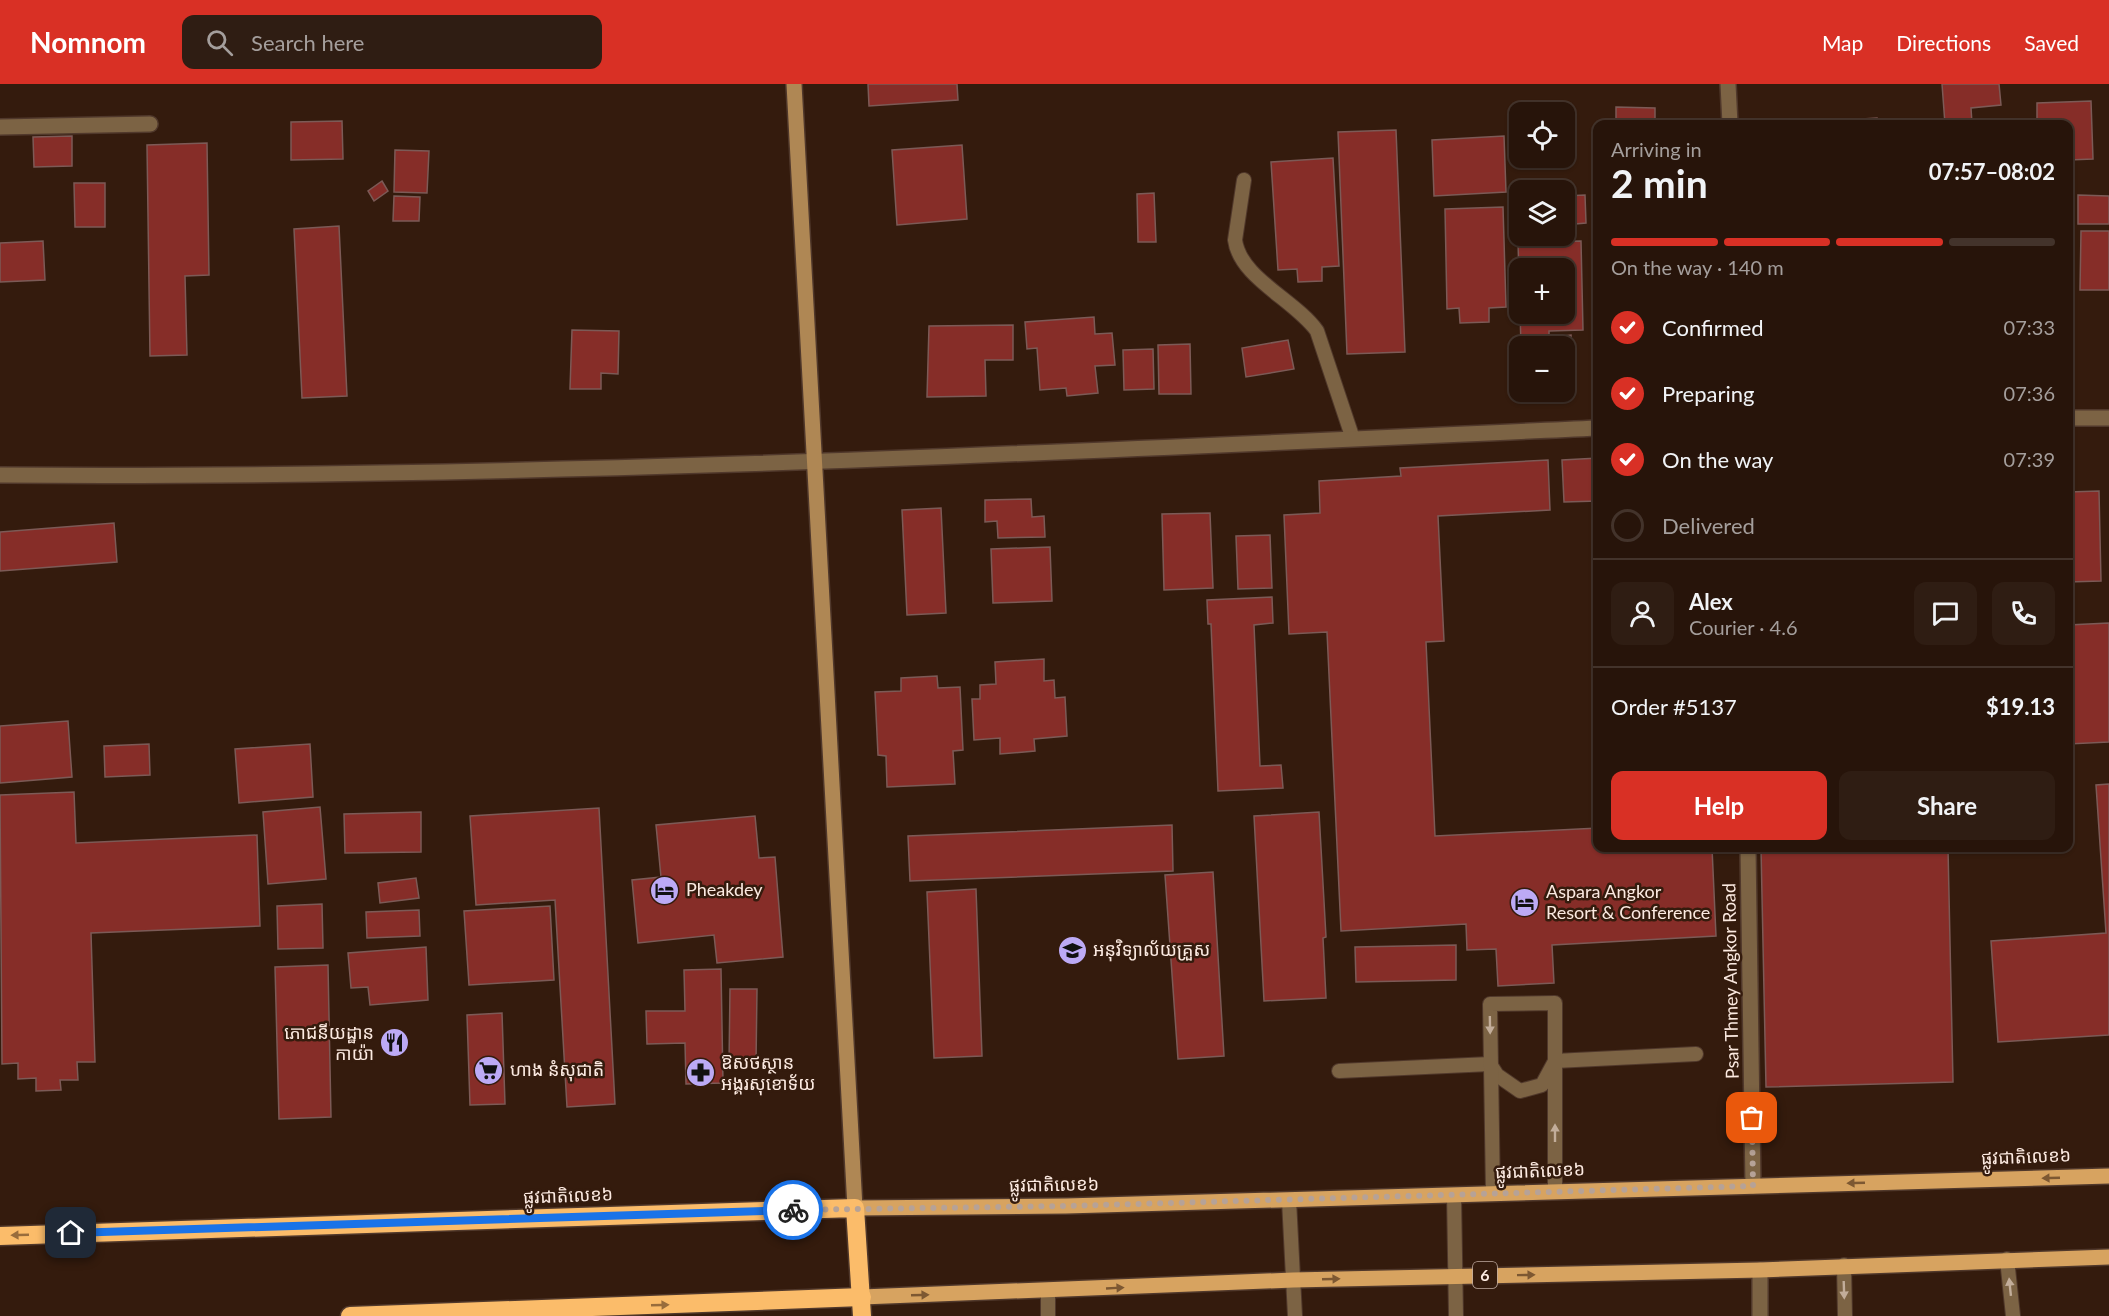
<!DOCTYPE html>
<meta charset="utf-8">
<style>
:root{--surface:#27140a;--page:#2f1d13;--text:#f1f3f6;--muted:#a49e9c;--line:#43332b;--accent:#d93025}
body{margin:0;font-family:Lato,"Noto Sans Khmer",sans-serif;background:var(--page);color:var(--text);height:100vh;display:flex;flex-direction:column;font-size:22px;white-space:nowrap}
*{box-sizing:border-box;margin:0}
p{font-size:20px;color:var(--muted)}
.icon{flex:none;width:33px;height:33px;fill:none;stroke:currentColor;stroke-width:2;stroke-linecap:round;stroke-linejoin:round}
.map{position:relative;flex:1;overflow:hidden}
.details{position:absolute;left:1593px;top:36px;width:480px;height:732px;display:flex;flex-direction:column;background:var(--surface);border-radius:12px;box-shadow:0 2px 4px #0004,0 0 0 2px var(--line)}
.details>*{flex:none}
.fabs{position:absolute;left:1509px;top:18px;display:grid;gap:12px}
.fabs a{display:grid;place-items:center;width:66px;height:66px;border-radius:12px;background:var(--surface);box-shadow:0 2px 4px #0004,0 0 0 2px var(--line);font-size:30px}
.pin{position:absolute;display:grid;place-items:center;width:51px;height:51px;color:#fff;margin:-26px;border-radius:12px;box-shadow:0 3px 9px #0006}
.courier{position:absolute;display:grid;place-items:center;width:60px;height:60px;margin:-30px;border:4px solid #1a73e8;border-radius:50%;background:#fff;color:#222;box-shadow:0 2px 8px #0007}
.overview em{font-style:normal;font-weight:700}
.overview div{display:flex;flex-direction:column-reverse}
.overview{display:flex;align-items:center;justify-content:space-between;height:102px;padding:0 18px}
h1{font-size:39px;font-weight:700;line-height:45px}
.bar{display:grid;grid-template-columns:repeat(4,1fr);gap:9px 6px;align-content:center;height:72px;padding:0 18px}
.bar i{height:8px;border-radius:4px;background:var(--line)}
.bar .active{background:var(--accent)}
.bar p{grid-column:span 4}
.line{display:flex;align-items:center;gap:15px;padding:0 18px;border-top:2px solid var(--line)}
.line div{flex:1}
.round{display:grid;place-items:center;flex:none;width:63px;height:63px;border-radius:12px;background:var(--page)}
ol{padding:0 18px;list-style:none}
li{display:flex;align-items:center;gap:18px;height:66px}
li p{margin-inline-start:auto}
li .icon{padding:6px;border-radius:50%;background:var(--accent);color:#fff;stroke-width:4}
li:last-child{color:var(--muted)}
li i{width:33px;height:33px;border:3px solid var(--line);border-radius:50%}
.cta{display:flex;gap:12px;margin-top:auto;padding:12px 18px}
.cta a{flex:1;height:69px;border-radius:12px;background:var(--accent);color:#fff;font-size:24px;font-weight:700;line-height:69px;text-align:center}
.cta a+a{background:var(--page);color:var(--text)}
header{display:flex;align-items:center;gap:36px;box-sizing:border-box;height:84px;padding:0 30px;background:var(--accent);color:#fff}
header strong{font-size:28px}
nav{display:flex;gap:33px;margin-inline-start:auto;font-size:21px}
.search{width:420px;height:54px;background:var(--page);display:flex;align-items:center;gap:15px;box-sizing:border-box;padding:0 21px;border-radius:12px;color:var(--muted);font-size:22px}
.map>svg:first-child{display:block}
.building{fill:#862d28;stroke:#7c5a56;stroke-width:1.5;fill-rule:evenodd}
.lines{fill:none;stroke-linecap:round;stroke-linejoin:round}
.lane-casing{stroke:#50382b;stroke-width:16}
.street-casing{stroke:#50382b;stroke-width:18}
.secondary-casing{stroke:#50382b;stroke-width:18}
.primary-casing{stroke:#50382b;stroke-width:18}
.highway-casing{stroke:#50382b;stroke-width:21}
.lane{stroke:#7c6344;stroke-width:14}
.street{stroke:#7c6344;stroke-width:15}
.secondary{stroke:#af8754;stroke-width:15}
.primary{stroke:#d7a360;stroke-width:15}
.highway{stroke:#fbbc6a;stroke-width:18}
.oneway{fill:#c2ad9a}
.oneway2{fill:#7d5832}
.oneway3{fill:#986c3c}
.done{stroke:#b6a297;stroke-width:6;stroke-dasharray:0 10.8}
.route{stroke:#1a73e8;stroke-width:8}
.labels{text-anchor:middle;stroke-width:5;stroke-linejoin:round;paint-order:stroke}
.shield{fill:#341b0d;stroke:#c0aca1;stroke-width:1.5}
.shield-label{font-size:16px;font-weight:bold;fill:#fceae1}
.poi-label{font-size:18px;fill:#fceae1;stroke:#341b0d;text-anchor:start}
.street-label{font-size:18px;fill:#fceae1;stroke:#341b0d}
</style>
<header>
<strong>Nomnom</strong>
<div class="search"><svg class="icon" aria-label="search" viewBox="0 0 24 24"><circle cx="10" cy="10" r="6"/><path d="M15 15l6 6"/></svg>Search here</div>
<nav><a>Map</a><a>Directions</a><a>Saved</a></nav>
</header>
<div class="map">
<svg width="2109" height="1232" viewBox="0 0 2109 1232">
<rect width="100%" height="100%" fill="#341b0d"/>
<g class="building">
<path d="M868 0H957L958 16 869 22Z"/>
<path d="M1942 0H1999L2001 21 1971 24 1972 40H1945Z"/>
<path d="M2091 17 2093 75 2068 76V40H2037V19Z"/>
<path d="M1616 23 1655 24V40H1616Z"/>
<path d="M1877 34V40H1846V36Z"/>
<path d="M1798 35V40H1743L1742 36Z"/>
<path d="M342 37 343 75 291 76V38Z"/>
<path d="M1396 46 1405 268 1347 270 1338 48Z"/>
<path d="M72 52V82L34 83 33 53Z"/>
<path d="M1504 52 1506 108 1434 112 1432 56Z"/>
<path d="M207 59 209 191 185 192 187 271 150 272 147 61Z"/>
<path d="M962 61 967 135 897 141 892 66Z"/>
<path d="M395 66 429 67 427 109 394 108Z"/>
<path d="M1333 74 1339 182 1322 183V197L1298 198 1297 185 1278 186 1271 78Z"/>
<path d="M382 97 388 107 374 117 368 107Z"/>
<path d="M74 99H105V143H75Z"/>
<path d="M1154 109 1156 158H1138L1137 110Z"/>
<path d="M1585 111 1586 139 1564 141V112Z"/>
<path d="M2078 111 2109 112V140H2078Z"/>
<path d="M394 112 420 113 419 137H393Z"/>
<path d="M1513 115H1520V143L1514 144Z"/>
<path d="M1503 123 1506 223 1489 224V238L1460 239 1459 224 1447 225 1445 125Z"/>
<path d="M339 142 347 312 302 314 294 145Z"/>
<path d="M2081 147H2109V206H2080Z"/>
<path d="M43 157 45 196 0 198V159Z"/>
<path d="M1581 157 1583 246 1549 247V262H1521L1518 158ZM1520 184H1564V230H1520Z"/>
<path d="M1094 233 1095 250 1112 249 1115 281 1095 282 1098 309 1067 312 1066 304 1040 306 1037 264 1027 265 1025 238Z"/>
<path d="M1013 241V276H985L986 312 927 313 929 242Z"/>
<path d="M572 246 619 247 618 290 601 289V305H570Z"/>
<path d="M1571 251 1574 300 1564 301V262H1555V253Z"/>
<path d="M1288 256 1294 285 1246 293 1242 264Z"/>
<path d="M1190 260 1191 310H1159L1158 261Z"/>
<path d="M1153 265 1154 305 1124 306 1123 266Z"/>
<path d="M1598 374V417L1564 418 1562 376Z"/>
<path d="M1548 376 1550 426 1438 432 1444 557 1426 558 1435 752 1598 744V764H1712L1716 852 1552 861 1554 899 1498 902 1496 865 1467 866 1466 840 1341 847 1327 548 1289 550 1284 431 1320 429 1319 397 1401 392 1400 384Z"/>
<path d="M2099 407 2101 497 2068 498V408Z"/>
<path d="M1031 415 1032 433 1044 432 1045 453 998 454 997 437 985 438V416Z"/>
<path d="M941 424 946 529 907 531 902 426Z"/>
<path d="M1210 429 1213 504 1164 506 1162 430Z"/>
<path d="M114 439 117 478 0 487V448Z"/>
<path d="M1270 451 1272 504 1238 505 1236 452Z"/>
<path d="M1050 463 1052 517 993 519 991 465Z"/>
<path d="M1272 513 1273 539 1254 541 1260 682 1281 681 1283 704 1218 707 1211 540H1208L1207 516Z"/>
<path d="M2109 539V658L2068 660V541Z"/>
<path d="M1044 575V597L1054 596 1055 614 1065 613 1067 652 1034 655 1035 667 1000 670V654L974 656 972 615H980V601L996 600 995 578Z"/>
<path d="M937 592 938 604 960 603 963 666 953 667 955 700 887 703 886 672 878 671 875 608 901 607V594Z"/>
<path d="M68 637 72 693 0 699V642Z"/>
<path d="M149 660 150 691 105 693 104 662Z"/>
<path d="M310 660 313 713 239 719 235 665Z"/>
<path d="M2109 700V951L1998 958 1991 857 2106 849 2096 701Z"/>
<path d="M74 708 76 759 257 751 260 842 91 849 95 978H77L78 996H60L61 1006 36 1007V994L18 995V979L2 980 0 711Z"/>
<path d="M320 723 326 795 268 800 263 728Z"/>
<path d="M599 724 615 1020 567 1023 555 816 476 821 470 732Z"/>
<path d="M421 728V768L345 769 344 730Z"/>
<path d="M1319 728 1326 853 1323 854 1326 914 1264 917 1254 732Z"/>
<path d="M755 732 759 774 775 773 783 873 717 879 714 851 638 859 632 796 661 793 656 741Z"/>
<path d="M1172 741 1173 787 910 797 908 752Z"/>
<path d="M1761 764H1948L1953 998 1766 1003Z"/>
<path d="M1213 788 1224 972 1178 975 1165 791Z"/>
<path d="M416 794 419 814 380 819 378 799Z"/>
<path d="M976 805 982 972 934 974 927 808Z"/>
<path d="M322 820 323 864 278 865 277 822Z"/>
<path d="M550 822 554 896 469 901 464 827Z"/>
<path d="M419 826 420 852 367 854 366 828Z"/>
<path d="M1456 861V896L1356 898 1355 863Z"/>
<path d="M426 863 428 916 370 921 368 903 351 904 348 869Z"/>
<path d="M328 881 331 1033 279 1035 275 883Z"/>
<path d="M721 885 723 999 686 1000 685 959 647 960 646 927H685L684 886Z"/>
<path d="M730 905H757L756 980H729Z"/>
<path d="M502 929 505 1020 470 1021 467 931Z"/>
</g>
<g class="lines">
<defs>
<g id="lane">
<path d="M1244 96 1235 156C1240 194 1295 216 1317 247L1353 355"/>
<path d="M1339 987 1490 980 1497 991 1520 1007 1542 1001 1555 977 1696 970"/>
<path d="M1493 1110 1490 920 1555 919V1108"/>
<path d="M1454 1111 1456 1232"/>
<path d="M1289 1116 1295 1232"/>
<path d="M2007 1175 2013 1232"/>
<path d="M1844 1181 1845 1232"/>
<path d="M1048 1232V1207"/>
</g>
<g id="street">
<path d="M1728 0 1730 40"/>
<path d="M0 43 150 40"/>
<path d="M2068 334H2109"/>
<path d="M0 391C533 395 1066 368 1598 344"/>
<path d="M1748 764 1753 1102"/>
<path d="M1760 1186V1232"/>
</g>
<path id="secondary" d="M794 0 855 1124"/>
<g id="primary">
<path d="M855 1124 1066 1122 2109 1092"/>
<path d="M862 1213 1293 1196 1760 1186 2109 1173"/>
</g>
<g id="highway">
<path d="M0 1152 855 1124 862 1232"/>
<path d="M350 1232 862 1213"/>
</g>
</defs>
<use href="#lane" class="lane-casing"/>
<use href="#street" class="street-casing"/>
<use href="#secondary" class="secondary-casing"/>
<use href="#primary" class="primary-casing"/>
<use href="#highway" class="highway-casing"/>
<use href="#lane" class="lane"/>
<use href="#street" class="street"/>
<use href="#secondary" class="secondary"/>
<use href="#primary" class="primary"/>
<use href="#highway" class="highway"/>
</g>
<defs><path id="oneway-solid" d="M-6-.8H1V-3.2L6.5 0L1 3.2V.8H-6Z" transform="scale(1.5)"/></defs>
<g class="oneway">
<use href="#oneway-solid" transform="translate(1490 941) rotate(89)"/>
<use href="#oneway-solid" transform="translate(1555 1049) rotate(-90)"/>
<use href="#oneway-solid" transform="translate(2010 1203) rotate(-96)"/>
<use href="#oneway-solid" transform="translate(1844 1206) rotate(88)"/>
</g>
<g class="oneway2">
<use href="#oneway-solid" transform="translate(2051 1094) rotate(178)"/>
<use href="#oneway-solid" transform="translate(1856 1099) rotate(178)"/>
<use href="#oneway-solid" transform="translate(1526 1191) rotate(-1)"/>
<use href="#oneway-solid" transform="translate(1331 1195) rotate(-2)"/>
<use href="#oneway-solid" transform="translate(1115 1204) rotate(-3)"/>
<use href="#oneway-solid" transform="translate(920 1211) rotate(-2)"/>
</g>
<g class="oneway3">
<use href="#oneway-solid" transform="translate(20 1151) rotate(178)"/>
<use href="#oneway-solid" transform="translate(660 1221) rotate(-2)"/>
</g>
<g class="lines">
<path class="done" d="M793 1126 1066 1122 1753 1102 1752 1034"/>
<path class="route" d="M71 1149 793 1126"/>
</g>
<defs>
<symbol id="hotel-disc" viewBox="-11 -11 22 22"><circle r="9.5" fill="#bcaaf5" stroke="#341b0d"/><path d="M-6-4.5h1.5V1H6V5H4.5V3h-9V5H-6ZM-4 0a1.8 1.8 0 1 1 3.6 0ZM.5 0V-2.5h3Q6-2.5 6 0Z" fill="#111"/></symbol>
<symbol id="school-disc" viewBox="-11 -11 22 22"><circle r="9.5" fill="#bcaaf5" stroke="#341b0d"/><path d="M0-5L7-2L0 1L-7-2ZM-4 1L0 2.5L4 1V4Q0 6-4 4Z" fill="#111"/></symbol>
<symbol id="restaurant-disc" viewBox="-11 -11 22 22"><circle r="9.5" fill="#bcaaf5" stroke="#341b0d"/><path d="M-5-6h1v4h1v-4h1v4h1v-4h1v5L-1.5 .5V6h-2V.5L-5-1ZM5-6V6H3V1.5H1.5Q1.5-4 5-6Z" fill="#111"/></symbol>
<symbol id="supermarket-disc" viewBox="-11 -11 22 22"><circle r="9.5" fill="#bcaaf5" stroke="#341b0d"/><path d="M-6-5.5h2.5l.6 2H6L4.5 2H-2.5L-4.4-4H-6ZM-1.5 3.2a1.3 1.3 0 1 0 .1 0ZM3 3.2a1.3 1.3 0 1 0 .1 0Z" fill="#111"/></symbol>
<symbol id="pharmacy-disc" viewBox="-11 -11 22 22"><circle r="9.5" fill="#bcaaf5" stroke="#341b0d"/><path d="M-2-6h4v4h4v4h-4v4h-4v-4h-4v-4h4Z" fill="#111"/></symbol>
</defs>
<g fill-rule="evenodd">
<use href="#hotel-disc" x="648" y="790" width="33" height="33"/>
<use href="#hotel-disc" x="1508" y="802" width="33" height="33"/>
<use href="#school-disc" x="1056" y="850" width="33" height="33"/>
<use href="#restaurant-disc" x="378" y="942" width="33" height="33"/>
<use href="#supermarket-disc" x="472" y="970" width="33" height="33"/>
<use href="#pharmacy-disc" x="684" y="972" width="33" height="33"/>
</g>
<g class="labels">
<rect class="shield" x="1473" y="1178" width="24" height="26" rx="4.5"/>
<g class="shield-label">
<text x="1485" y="1197">6</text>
</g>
<g class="poi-label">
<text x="686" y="812">Pheakdey</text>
<text x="1546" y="814">Aspara Angkor<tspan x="1546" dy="21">Resort &amp; Conference</tspan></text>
<text x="1093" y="872">អនុវិទ្យាល័យគ្រួស</text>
<text x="374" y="955" text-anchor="end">ភោជនីយដ្ឋាន<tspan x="374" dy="21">កាយ៉ា</tspan></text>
<text x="721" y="985">ឱសថស្ថាន<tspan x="721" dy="21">អង្គរសុខោទ័យ</tspan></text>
<text x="510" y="992">ហាង នំសុជាតិ</text>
</g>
<g class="street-label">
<text transform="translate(1731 897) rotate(-91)" y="6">Psar Thmey Angkor Road</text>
<text transform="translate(2026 1073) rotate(-2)" y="6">ផ្លូវជាតិលេខ៦</text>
<text transform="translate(1540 1087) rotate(-2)" y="6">ផ្លូវជាតិលេខ៦</text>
<text transform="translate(1054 1101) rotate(-1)" y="6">ផ្លូវជាតិលេខ៦</text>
<text transform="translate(568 1112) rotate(-2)" y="6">ផ្លូវជាតិលេខ៦</text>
</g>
</g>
</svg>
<div class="fabs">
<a><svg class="icon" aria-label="locate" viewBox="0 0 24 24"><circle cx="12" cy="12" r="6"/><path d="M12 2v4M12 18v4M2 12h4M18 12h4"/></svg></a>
<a><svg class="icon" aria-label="layers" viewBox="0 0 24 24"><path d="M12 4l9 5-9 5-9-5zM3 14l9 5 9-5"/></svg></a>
<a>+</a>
<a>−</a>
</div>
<div class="pin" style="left:1752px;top:1034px;background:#ea580c"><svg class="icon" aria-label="bag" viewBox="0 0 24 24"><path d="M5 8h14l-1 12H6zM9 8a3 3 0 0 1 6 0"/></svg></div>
<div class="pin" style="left:71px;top:1149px;background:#1f2937"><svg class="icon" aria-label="home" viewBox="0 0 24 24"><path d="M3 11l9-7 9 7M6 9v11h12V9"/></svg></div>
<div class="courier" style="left:793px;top:1126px"><svg class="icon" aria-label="bike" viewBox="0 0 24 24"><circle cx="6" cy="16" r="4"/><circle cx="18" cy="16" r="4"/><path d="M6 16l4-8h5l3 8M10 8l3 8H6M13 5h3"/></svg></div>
<section class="details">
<div class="overview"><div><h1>2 min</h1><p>Arriving in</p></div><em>07:57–08:02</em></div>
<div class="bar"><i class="active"></i><i class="active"></i><i class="active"></i><i></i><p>On the way · 140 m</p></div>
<ol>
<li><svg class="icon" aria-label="check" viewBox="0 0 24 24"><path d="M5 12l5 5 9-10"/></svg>Confirmed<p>07:33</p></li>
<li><svg class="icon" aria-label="check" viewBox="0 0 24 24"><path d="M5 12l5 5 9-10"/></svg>Preparing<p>07:36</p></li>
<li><svg class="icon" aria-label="check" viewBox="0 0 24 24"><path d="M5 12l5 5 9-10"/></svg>On the way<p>07:39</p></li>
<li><i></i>Delivered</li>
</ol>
<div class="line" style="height:108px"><a class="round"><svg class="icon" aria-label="person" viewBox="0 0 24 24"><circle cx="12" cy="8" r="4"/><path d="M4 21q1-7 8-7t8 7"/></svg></a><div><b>Alex</b><p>Courier · 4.6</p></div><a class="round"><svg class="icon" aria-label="chat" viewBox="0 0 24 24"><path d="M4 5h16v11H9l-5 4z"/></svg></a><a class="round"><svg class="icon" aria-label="phone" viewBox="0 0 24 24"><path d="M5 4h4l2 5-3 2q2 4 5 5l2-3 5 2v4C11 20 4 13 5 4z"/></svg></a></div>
<div class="line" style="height:78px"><div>Order #5137</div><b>$19.13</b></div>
<div class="cta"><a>Help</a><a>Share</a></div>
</section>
</div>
